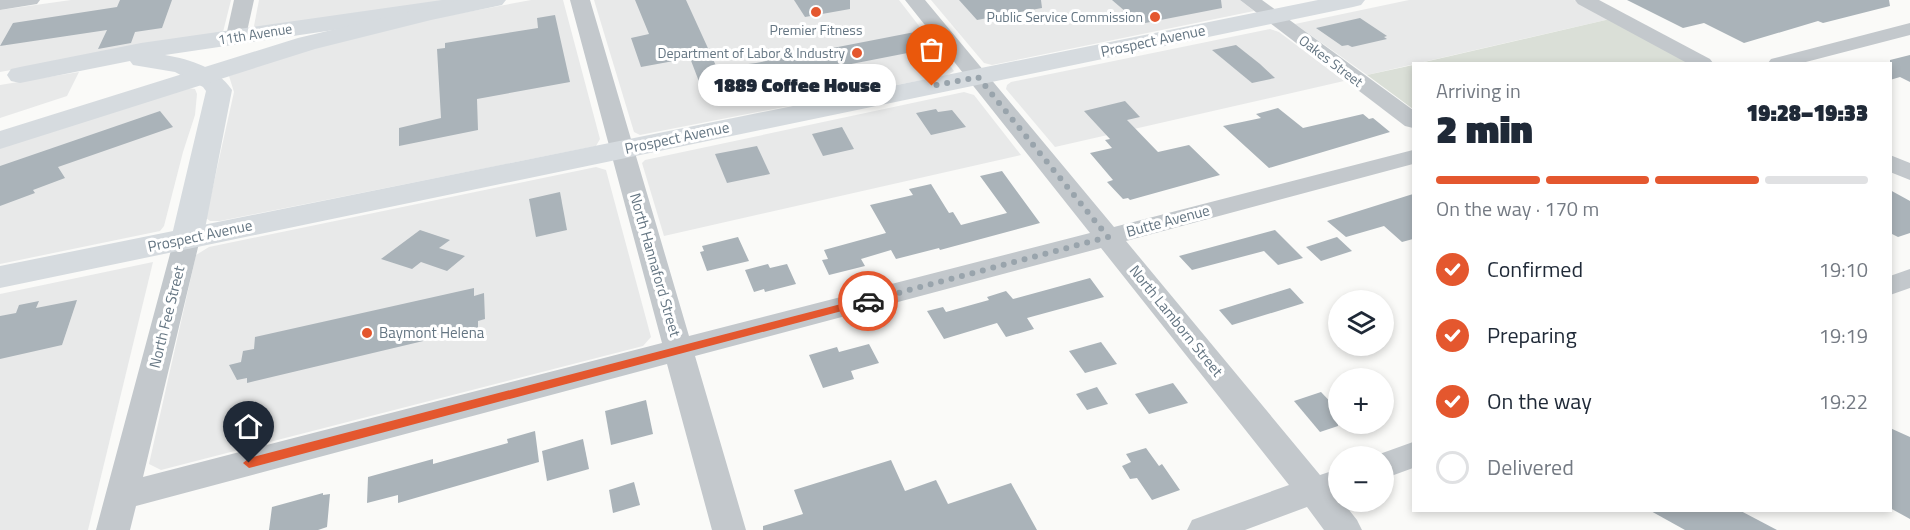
<!DOCTYPE html>
<meta charset="utf-8">
<style>
:root{--surface:#fff;--page:#f2f2f3;--text:#1f2937;--muted:#747a83;--line:#e0e1e3;--accent:#e4572e}
body{margin:0;font-family:"Titillium Web",sans-serif;background:var(--page);color:var(--text);height:100vh;display:flex;flex-direction:column;font-size:22px;white-space:nowrap}
*{box-sizing:border-box;margin:0}
p{font-size:20px;color:var(--muted)}
.icon{flex:none;width:33px;height:33px;fill:none;stroke:currentColor;stroke-width:2;stroke-linecap:round;stroke-linejoin:round}
.map{position:relative;flex:1;overflow:hidden}
.drawer{position:absolute;left:1412px;top:62px;width:480px;height:450px;display:flex;flex-direction:column;background:var(--surface);border-radius:0px;box-shadow:0 3px 9px #0003}
.drawer>*{flex:none}
.buttons{position:absolute;left:1328px;top:290px;display:grid;gap:12px}
.buttons a{display:grid;place-items:center;width:66px;height:66px;border-radius:50%;background:var(--surface);box-shadow:0 3px 9px #0003;font-size:30px}
.pin{position:absolute;display:grid;place-items:center;width:51px;height:51px;color:#fff;margin:-62px -26px;border-radius:50% 50% 50% 0;rotate:-45deg;box-shadow:0 0 6px #0007}
.pin .icon{rotate:45deg}
.courier{position:absolute;display:grid;place-items:center;width:60px;height:60px;margin:-30px;border:4px solid #e4572e;border-radius:50%;background:#fff;color:#222;box-shadow:0 2px 8px #0007}
.bubble{position:absolute;height:42px;border-radius:21px;background:var(--surface);box-shadow:0 3px 9px #0003;font-size:20px;font-weight:800;line-height:42px;text-align:center}
.head em{font-style:normal;font-weight:800}
.head div{display:flex;flex-direction:column-reverse}
.head{display:flex;align-items:center;justify-content:space-between;height:102px;padding:0 24px}
h1{font-size:39px;font-weight:800;line-height:45px}
.bar{display:grid;grid-template-columns:repeat(4,1fr);gap:9px 6px;align-content:center;height:72px;padding:0 24px}
.bar i{height:8px;border-radius:4px;background:var(--line)}
.bar .on{background:var(--accent)}
.bar p{grid-column:span 4}
ol{padding:0 24px;list-style:none}
li{display:flex;align-items:center;gap:18px;height:66px}
li p{margin-inline-start:auto}
li .icon{padding:6px;border-radius:50%;background:var(--accent);color:#fff;stroke-width:4}
li:last-child{color:var(--muted)}
li i{width:33px;height:33px;border:3px solid var(--line);border-radius:50%}
.map>svg:first-child{display:block}
.built{fill:#e8e9e9}
.green{fill:#dadfd7}
.building{fill:#aab3b9}
.lines{fill:none;stroke-linecap:round;stroke-linejoin:round}
.minor{fill:#c3c8cc;fill-rule:evenodd}
.major{fill:#d6dbdf;fill-rule:evenodd}
.highway{fill:#d6dbdf;fill-rule:evenodd}
.route{fill:#e4572e}
.done{stroke:#99a4ac;stroke-width:6;stroke-dasharray:0 10.8}
.poi-dot{fill:#e4572e;stroke:#fff;stroke-width:2}
.labels{text-anchor:middle;stroke-width:6;stroke-linejoin:round;paint-order:stroke}
.far-poi-label{font-size:14px;fill:#657683;stroke:#fff;text-anchor:end}
.far-street-label{font-size:14px;fill:#657683;stroke:#fff}
.street-label{font-size:15px;fill:#657683;stroke:#fff}
.poi-label{font-size:15px;fill:#657683;stroke:#fff;text-anchor:start}
</style>
<div class="map">
<svg width="1910" height="530" viewBox="0 0 1910 530">
<rect width="100%" height="100%" fill="#fafaf8"/>
<g class="built">
<path d="M71 0H231L223 32 0 72V10Z"/>
<path d="M259 0H451L257 29 254 26Z"/>
<path d="M531 0H563L600 139 596 146 220 221H210L206 218 234 92 229 76 297 52 435 18Z"/>
<path d="M594 0H899L954 71 948 75 640 135 634 132Z"/>
<path d="M931 0H1240L1254 11 992 65 984 63Z"/>
<path d="M1409 0H1574L1610 19 1367 75 1295 24Z"/>
<path d="M1270 29 1279 32 1344 81 1055 147 1006 89 1007 85 1011 82Z"/>
<path d="M79 72 67 96 0 118V85Z"/>
<path d="M187 88 195 89 197 94 195 115 183 152 164 226 160 231 0 264V146Z"/>
<path d="M964 92 974 95 1021 155 664 236 642 163 645 160Z"/>
<path d="M596 167 606 170 651 337 643 346 161 470 149 464 196 255 209 247Z"/>
<path d="M153 262 88 530H0V294Z"/>
</g>
<g class="green">
<path d="M1610 19 1690 63H1420Z"/>
<path d="M1413 65V109L1367 75Z"/>
</g>
<g class="building">
<path d="M120 0H172L162 28 135 32 131 43 98 49 107 30 0 46 13 23 117 7Z"/>
<path d="M635 0H686L717 68 756 63 915 32 928 49 795 75 793 72 742 81 743 84 703 92 690 58 641 67 631 38 649 34Z"/>
<path d="M794 0H850V9L805 17Z"/>
<path d="M959 0H1041L1042 8 977 20Z"/>
<path d="M1112 0H1221L1222 8 1140 24Z"/>
<path d="M1627 0H1889L1890 6 1823 23 1818 21 1744 43 1704 23 1683 28Z"/>
<path d="M555 15 570 82 477 99 478 130 399 146V128L441 118 437 49 445 48V43L538 28 537 18Z"/>
<path d="M1360 18 1387 36 1384 37 1387 39 1352 47 1348 45 1342 46 1316 28Z"/>
<path d="M1236 45 1260 64 1275 78 1252 83 1212 50Z"/>
<path d="M1910 55V82L1900 77 1890 80V60Z"/>
<path d="M1125 101 1140 117 1127 120 1158 152 1189 145 1220 175 1130 200 1128 198 1123 199 1107 182 1113 180 1090 153 1112 148 1105 140 1110 139 1084 111Z"/>
<path d="M1278 108 1303 128 1363 114 1369 119 1373 118 1390 132 1269 168 1223 126 1261 118 1256 114Z"/>
<path d="M936 109 938 112 952 110 966 127 931 135 916 113Z"/>
<path d="M160 111 173 127 58 167 65 178 33 190 35 193 0 206V166Z"/>
<path d="M842 127 854 149 823 156 812 134Z"/>
<path d="M757 146 770 174 727 183 715 154Z"/>
<path d="M1002 171 1040 223 940 250 939 248 896 259 891 250 861 259 865 266 829 275 822 260 828 259 824 250 886 233 870 205 913 195 909 189 931 184 949 213 953 212 961 225 1007 213 980 176Z"/>
<path d="M1890 190 1910 201V233L1898 237 1890 233Z"/>
<path d="M560 192 567 230 536 237 529 199Z"/>
<path d="M1413 194V239L1402 242 1384 226 1346 237 1327 221Z"/>
<path d="M420 230 450 240 439 248 465 256 447 271 421 262 412 269 381 259Z"/>
<path d="M1275 230 1303 258 1278 265 1264 251 1192 270 1179 256Z"/>
<path d="M738 237 749 261 707 271 700 252 704 251 702 246Z"/>
<path d="M1337 237 1352 251 1321 261 1306 247Z"/>
<path d="M768 264 770 268 787 264 796 284 765 292 764 289 754 292 745 270Z"/>
<path d="M1090 278 1104 297 1027 318 1034 329 1006 337 997 323 944 339 927 311 943 307 946 312 989 300 987 297 1006 291 1013 299Z"/>
<path d="M474 288V296L484 293 485 319 478 321V328L247 383V378L237 380 229 365 241 362 243 351 254 349 255 337Z"/>
<path d="M1290 288 1304 303 1232 325 1219 310Z"/>
<path d="M77 300 62 345 0 359V316L16 313 19 305 39 301 36 308Z"/>
<path d="M1101 342 1117 364 1085 373 1069 351Z"/>
<path d="M869 344 879 363 851 371 854 379 823 388 809 355 837 347 839 352Z"/>
<path d="M1173 383 1188 403 1149 414 1135 394Z"/>
<path d="M1097 387 1108 404 1087 410 1076 394Z"/>
<path d="M1321 392 1338 410V426L1320 432 1294 401Z"/>
<path d="M646 400 653 434 611 445 605 411Z"/>
<path d="M1890 428 1910 437V519L1890 508Z"/>
<path d="M535 431 539 462 398 503V495L367 503 368 477 433 459V464L508 443 507 439Z"/>
<path d="M583 439 589 469 547 481 542 451Z"/>
<path d="M1146 448 1159 466 1162 464 1180 490 1152 500 1137 478 1130 479 1122 466 1131 462 1126 454Z"/>
<path d="M891 460 905 491 936 480 948 504 1011 483 1037 530H763V526L803 514 794 490Z"/>
<path d="M634 482 640 505 613 513 609 490Z"/>
<path d="M323 493V495L330 494 327 527 318 530H269L272 507Z"/>
<path d="M1649 510H1739L1777 530H1685Z"/>
</g>
<g class="lines">
<g class="minor">
<path d="M0 0H40L37 4 0 10Z"/>
<path d="M234 0H254L246 36 243 40H229L226 36Z"/>
<path d="M570 0H590L689 336 1090 233 905 0H925L1114 227 1413 150V164L1126 241 1320 475 1338 469V501H1342L1357 520 1362 530H1324L1307 507 1245 530H1187L1192 520 1289 485 1101 248 695 356 746 530H712L667 364 136 506 130 530H96L174 239 178 233 187 231 196 233 200 239 143 477 662 343Z"/>
<path d="M1240 0H1262L1413 110V128L1405 126Z"/>
<path d="M1575 0H1599L1710 59 1713 63H1687L1578 4Z"/>
<path d="M1910 23V35L1802 63H1768L1771 59Z"/>
<path d="M1890 155 1910 163V180L1890 172Z"/>
<path d="M1910 269V288L1890 295V276Z"/>
<path d="M1413 442V468L1383 479V456H1374Z"/>
</g>
<path class="major" d="M442 0H502L498 5 490 7 165 55C192 60 216 67 232 90L203 239 198 246 187 249 176 246 171 239 206 91 203 87 175 72 133 65 130 61 20 83 11 81 7 75 11 69 20 67 141 43Z"/>
<g class="highway">
<path d="M458 0H506L502 5 431 20 315 49 0 149V131L298 38Z"/>
<path d="M1318 0H1365L1361 5 1353 7 0 288V266Z"/>
</g>
</g>
<path class="route" d="M868 297 872 298V303L249 468 243 463 249 458Z"/>
<g class="lines">
<path class="done" d="M868 301 1108 237 978 77 932 86"/>
</g>
<g class="poi-dot">
<circle cx="816" cy="12" r="6"/>
<circle cx="1155" cy="17" r="6"/>
<circle cx="857" cy="53" r="6"/>
<circle cx="367" cy="333" r="6"/>
</g>
<g class="labels">
<g class="far-poi-label">
<text x="1143" y="22">Public Service Commission</text>
<text x="816" y="35" text-anchor="middle">Premier Fitness</text>
<text x="845" y="58">Department of Labor &amp; Industry</text>
</g>
<g class="far-street-label">
<text transform="translate(255 34) rotate(-9)" y="5">11th Avenue</text>
<text transform="translate(1331 61) rotate(37)" y="5">Oakes Street</text>
</g>
<g class="street-label">
<text transform="translate(1153 41) rotate(-12)" y="5">Prospect Avenue</text>
<text transform="translate(677 138) rotate(-12)" y="5">Prospect Avenue</text>
<text transform="translate(1168 221) rotate(-15)" y="5">Butte Avenue</text>
<text transform="translate(200 236) rotate(-12)" y="5">Prospect Avenue</text>
<text transform="translate(655 265) rotate(74)" y="5">North Hannaford Street</text>
<text transform="translate(167 317) rotate(-76)" y="5">North Fee Street</text>
<text transform="translate(1176 321) rotate(51)" y="5">North Lamborn Street</text>
</g>
<g class="poi-label">
<text x="379" y="338">Baymont Helena</text>
</g>
</g>
</svg>
<div class="buttons">
<a><svg class="icon" aria-label="layers" viewBox="0 0 24 24"><path d="M12 4l9 5-9 5-9-5zM3 14l9 5 9-5"/></svg></a>
<a>+</a>
<a>−</a>
</div>
<div class="pin" style="left:932px;top:86px;background:#ea580c"><svg class="icon" aria-label="bag" viewBox="0 0 24 24"><path d="M5 8h14l-1 12H6zM9 8a3 3 0 0 1 6 0"/></svg></div>
<div class="pin" style="left:249px;top:463px;background:#1f2937"><svg class="icon" aria-label="home" viewBox="0 0 24 24"><path d="M3 11l9-7 9 7M6 9v11h12V9"/></svg></div>
<div class="courier" style="left:868px;top:301px"><svg class="icon" aria-label="car" viewBox="0 0 24 24"><path d="M5 17H2v-5l4-1 3-4h7l3 4 3 1v5h-3M9 17h6M6 11h13"/><circle cx="7" cy="17" r="2"/><circle cx="17" cy="17" r="2"/></svg></div>
<div class="bubble" style="left:698px;top:64px;width:198px">1889 Coffee House</div>
<section class="drawer">
<div class="head"><div><h1>2 min</h1><p>Arriving in</p></div><em>19:28–19:33</em></div>
<div class="bar"><i class="on"></i><i class="on"></i><i class="on"></i><i></i><p>On the way · 170 m</p></div>
<ol>
<li><svg class="icon" aria-label="check" viewBox="0 0 24 24"><path d="M5 12l5 5 9-10"/></svg>Confirmed<p>19:10</p></li>
<li><svg class="icon" aria-label="check" viewBox="0 0 24 24"><path d="M5 12l5 5 9-10"/></svg>Preparing<p>19:19</p></li>
<li><svg class="icon" aria-label="check" viewBox="0 0 24 24"><path d="M5 12l5 5 9-10"/></svg>On the way<p>19:22</p></li>
<li><i></i>Delivered</li>
</ol>
</section>
</div>
